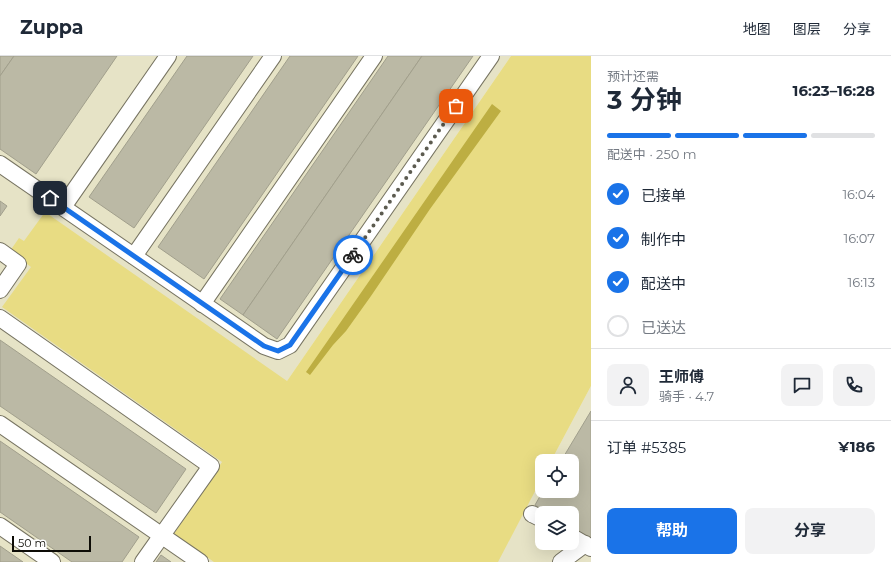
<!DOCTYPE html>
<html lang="zh">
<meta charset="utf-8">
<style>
:root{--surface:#fff;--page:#f2f2f3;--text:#1f2937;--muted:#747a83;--line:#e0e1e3;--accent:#1a73e8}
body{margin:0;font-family:Montserrat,"Noto Sans SC",sans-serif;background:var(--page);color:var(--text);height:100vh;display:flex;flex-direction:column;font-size:15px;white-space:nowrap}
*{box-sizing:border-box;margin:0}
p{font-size:13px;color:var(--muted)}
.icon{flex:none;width:22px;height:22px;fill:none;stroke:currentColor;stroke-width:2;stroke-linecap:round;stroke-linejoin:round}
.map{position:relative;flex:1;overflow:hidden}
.sheet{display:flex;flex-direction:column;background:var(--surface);width:300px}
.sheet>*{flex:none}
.controls{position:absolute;left:535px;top:398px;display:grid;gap:8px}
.controls a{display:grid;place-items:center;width:44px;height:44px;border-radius:8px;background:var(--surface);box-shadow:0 4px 16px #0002;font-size:20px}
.scale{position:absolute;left:12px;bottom:10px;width:79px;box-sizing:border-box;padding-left:4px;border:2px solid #0d0c06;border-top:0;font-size:11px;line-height:14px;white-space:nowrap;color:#0d0c06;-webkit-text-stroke:3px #fff;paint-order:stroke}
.pin{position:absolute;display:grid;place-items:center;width:34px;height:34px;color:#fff;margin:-17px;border-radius:8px;box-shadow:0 2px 6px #0006}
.courier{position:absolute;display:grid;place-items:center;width:40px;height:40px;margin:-20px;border:3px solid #1a73e8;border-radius:50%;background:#fff;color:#222;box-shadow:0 1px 5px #0007}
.headline em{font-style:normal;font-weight:700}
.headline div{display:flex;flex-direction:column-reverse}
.headline{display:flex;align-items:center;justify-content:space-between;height:68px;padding:0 16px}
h1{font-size:26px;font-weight:700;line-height:30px}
.bar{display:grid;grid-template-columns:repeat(4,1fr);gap:6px 4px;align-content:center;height:48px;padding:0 16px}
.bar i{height:5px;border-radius:3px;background:var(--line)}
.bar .current{background:var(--accent)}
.bar p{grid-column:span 4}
.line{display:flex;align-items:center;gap:10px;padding:0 16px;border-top:1px solid var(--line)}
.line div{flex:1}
.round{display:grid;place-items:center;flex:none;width:42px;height:42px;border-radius:8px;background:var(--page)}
ol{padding:0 16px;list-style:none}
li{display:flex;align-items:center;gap:12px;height:44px}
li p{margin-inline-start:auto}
li .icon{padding:4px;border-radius:50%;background:var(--accent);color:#fff;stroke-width:4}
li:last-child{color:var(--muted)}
li i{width:22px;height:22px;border:2px solid var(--line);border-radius:50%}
.action{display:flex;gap:8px;margin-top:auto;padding:8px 16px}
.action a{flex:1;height:46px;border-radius:8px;background:var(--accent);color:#fff;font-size:16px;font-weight:700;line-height:46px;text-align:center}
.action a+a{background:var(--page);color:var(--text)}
header{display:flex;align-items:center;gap:24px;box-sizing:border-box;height:56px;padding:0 20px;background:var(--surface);border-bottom:1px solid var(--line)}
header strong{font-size:19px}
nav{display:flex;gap:22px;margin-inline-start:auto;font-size:14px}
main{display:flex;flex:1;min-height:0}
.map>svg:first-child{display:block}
.built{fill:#e6e3c6;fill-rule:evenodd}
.green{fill:#e8dc83}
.water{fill:#bdae42}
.building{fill:#bbb9a5;stroke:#a19f8c}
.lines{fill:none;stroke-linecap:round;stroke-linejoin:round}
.minor-casing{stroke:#777462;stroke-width:18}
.minor{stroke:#fff;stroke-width:16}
.done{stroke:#5c5b50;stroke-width:4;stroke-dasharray:0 7.2}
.route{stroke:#1a73e8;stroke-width:5}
</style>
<header>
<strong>Zuppa</strong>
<nav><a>地图</a><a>图层</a><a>分享</a></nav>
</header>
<main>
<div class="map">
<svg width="591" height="506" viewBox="0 0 591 506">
<rect width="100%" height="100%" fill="#efedd8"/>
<path class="built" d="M0 0H511L287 325 510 482 542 422V435H572V405H551L591 330V506H0ZM542 457H572V487H542Z"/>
<path class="green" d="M511 0H591V330L551 405H542V422L498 506H214L174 478 222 406 2 251 31 211 10 195 19 182 24 185 45 156 287 325Z"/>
<path class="water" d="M492 48 501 55 430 153 371 240 346 275 333 289 310 319 306 316Z"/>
<g class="building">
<path d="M0 0H14L0 20Z"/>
<path d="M14 0H117L36 118 0 93V20Z"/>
<path d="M187 0H253L134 172 89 141Z"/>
<path d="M290 0H358L204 223 158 191Z"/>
<path d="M388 0H422L243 259 220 243Z"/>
<path d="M422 0H473L277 283 243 259Z"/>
<path d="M0 145 7 150 0 160Z"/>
<path d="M0 284 186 413 156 457 0 350Z"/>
<path d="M591 355V483L572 472V457H547L535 449 543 435H572V405H561Z"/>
<path d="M0 385 139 481 122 506H72L0 456Z"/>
<path d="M0 490 23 506H0Z"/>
<path d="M161 499 171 506H156Z"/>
</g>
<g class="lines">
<defs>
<g id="minor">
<path d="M0 108 264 290 278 295 290 289 491 0"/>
<path d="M63 151 168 0"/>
<path d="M0 195 18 208 0 234"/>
<path d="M134 200 273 0"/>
<path d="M202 248 374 0"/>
<path d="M0 262 211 410 143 506"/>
<path d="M0 368 200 506"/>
<path d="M532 458 542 463"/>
<path d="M0 470 52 506"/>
<path d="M572 481 591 492"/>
<path d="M561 506 585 488"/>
</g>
</defs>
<use href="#minor" class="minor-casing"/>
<use href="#minor" class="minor"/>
</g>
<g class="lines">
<path class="done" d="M353 199 456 50"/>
<path class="route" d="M50 142 264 290 278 295 290 289 353 199"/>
</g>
</svg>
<div class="controls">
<a><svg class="icon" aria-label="locate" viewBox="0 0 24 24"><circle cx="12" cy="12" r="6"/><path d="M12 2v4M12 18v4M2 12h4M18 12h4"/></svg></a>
<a><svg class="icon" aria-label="layers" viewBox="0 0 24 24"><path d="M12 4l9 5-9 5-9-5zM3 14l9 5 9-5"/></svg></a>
</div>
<div class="scale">50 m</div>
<div class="pin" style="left:456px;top:50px;background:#ea580c"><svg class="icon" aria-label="bag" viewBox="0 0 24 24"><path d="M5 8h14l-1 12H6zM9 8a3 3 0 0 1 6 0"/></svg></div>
<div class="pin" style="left:50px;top:142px;background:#1f2937"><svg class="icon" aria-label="home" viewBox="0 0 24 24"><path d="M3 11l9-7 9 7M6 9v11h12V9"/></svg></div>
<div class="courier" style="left:353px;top:199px"><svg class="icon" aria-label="bike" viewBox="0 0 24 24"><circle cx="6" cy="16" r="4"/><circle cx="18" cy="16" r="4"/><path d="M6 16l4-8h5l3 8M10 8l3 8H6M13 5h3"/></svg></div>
</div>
<section class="sheet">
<div class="headline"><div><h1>3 分钟</h1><p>预计还需</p></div><em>16:23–16:28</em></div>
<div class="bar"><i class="current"></i><i class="current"></i><i class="current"></i><i></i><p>配送中 · 250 m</p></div>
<ol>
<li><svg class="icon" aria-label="check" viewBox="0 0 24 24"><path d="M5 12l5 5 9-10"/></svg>已接单<p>16:04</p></li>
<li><svg class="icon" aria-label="check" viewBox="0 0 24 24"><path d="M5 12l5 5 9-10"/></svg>制作中<p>16:07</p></li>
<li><svg class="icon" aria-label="check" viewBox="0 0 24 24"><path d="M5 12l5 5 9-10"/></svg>配送中<p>16:13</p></li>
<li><i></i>已送达</li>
</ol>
<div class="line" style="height:72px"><a class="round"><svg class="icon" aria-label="person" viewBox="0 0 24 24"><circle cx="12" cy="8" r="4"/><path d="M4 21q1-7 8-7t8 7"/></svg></a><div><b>王师傅</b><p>骑手 · 4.7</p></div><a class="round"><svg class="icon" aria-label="chat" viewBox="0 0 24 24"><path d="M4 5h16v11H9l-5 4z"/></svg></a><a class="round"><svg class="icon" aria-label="phone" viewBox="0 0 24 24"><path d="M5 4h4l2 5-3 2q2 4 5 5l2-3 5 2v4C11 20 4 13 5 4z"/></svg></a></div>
<div class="line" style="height:52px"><div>订单 #5385</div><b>¥186</b></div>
<div class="action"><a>帮助</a><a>分享</a></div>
</section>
</main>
